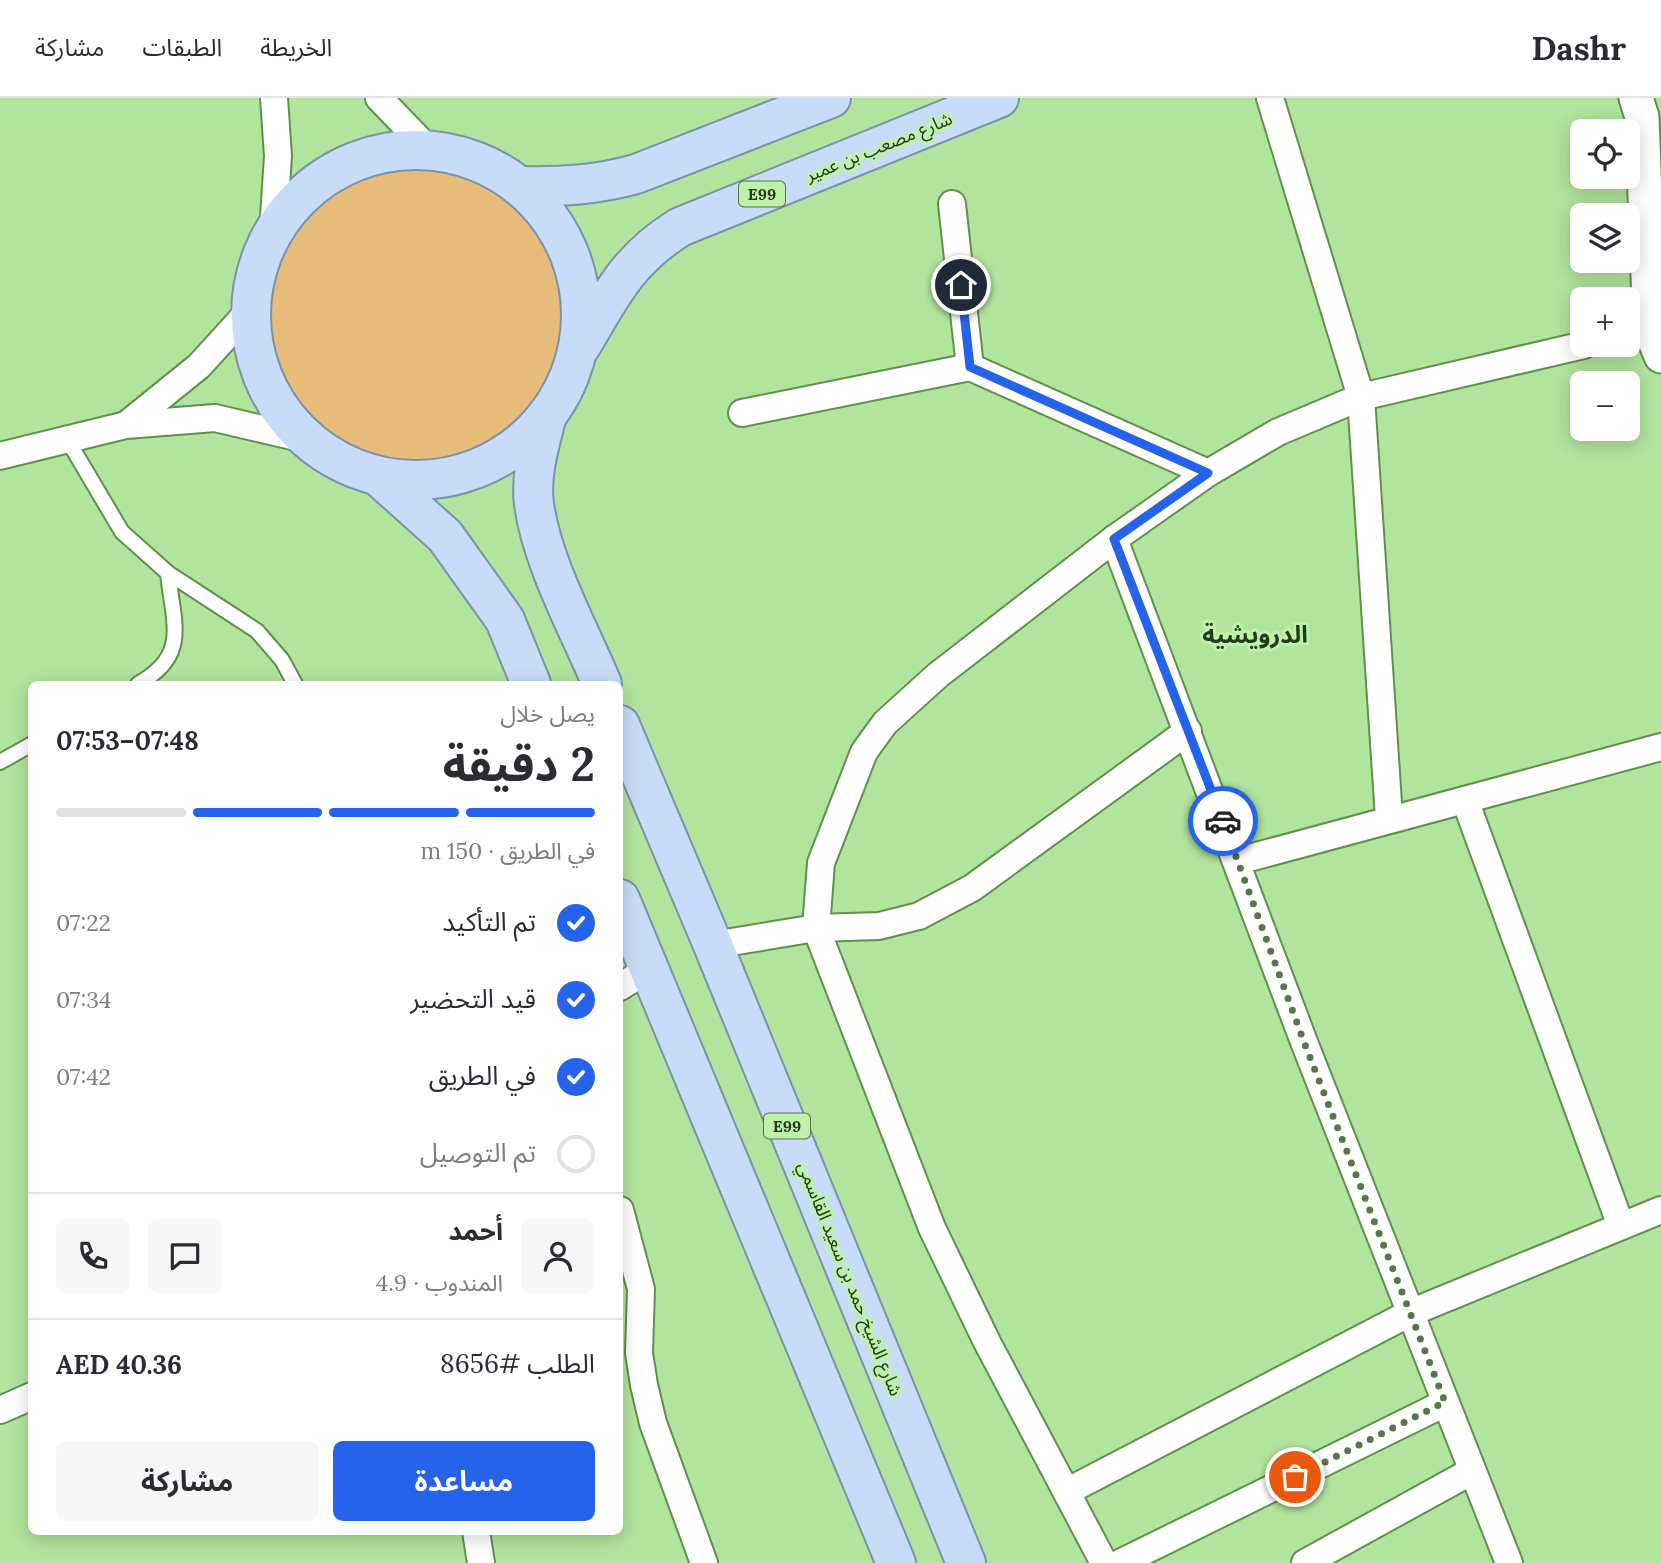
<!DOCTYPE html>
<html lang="ar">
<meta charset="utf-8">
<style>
:root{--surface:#fff;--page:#f7f7f7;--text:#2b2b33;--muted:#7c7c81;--line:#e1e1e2;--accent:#2563eb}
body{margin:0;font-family:Lora,"Noto Sans Arabic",serif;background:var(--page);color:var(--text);direction:rtl;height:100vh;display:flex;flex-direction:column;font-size:26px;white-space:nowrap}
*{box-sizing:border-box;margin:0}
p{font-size:23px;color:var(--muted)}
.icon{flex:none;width:38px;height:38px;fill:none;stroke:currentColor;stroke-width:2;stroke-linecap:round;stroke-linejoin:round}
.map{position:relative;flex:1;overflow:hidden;direction:ltr}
.drawer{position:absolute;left:28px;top:583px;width:595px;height:854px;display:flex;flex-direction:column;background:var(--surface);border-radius:10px;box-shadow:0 4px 18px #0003;direction:rtl}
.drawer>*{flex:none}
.buttons{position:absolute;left:1570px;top:21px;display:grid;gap:14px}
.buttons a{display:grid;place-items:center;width:70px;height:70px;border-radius:10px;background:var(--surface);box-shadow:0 4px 18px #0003;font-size:35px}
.pin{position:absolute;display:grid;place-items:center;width:60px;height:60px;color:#fff;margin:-30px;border:4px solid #fff;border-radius:50%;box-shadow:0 2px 7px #0007}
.courier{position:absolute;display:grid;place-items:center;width:70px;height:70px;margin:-35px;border:5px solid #2563eb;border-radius:50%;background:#fff;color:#222;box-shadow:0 2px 9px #0007}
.head em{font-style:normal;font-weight:700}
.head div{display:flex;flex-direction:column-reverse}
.head{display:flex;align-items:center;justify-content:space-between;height:119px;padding:0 28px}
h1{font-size:46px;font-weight:700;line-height:52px}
.bar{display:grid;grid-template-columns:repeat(4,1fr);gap:10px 7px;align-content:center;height:84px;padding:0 28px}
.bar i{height:9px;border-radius:5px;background:var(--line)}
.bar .current{background:var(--accent)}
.bar p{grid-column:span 4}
.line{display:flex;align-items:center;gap:18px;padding:0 28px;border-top:2px solid var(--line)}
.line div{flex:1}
.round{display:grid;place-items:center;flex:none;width:74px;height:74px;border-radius:10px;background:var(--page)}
ol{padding:0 28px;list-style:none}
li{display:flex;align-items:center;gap:21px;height:77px}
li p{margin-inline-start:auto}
li .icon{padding:7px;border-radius:50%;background:var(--accent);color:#fff;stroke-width:4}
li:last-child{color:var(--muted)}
li i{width:38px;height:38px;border:4px solid var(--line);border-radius:50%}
.action{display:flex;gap:14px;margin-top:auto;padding:14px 28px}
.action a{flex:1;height:80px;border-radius:10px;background:var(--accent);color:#fff;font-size:28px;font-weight:700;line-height:80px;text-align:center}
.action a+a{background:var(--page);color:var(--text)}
header{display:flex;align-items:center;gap:42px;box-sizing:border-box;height:98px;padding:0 35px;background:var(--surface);border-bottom:2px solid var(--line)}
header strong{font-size:33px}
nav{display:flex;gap:38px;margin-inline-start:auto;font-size:24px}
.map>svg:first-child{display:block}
.green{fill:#e7bc7a}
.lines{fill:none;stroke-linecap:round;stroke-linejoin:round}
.service-casing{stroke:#61904c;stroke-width:18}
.minor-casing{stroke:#61904c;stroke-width:30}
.tertiary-casing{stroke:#61904c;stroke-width:37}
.primary-casing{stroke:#7794a9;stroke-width:42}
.service{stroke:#fff;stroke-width:14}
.minor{stroke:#fff;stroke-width:26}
.tertiary{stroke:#fff;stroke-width:33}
.primary{stroke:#c8dcf9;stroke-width:38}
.done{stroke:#57764a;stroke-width:7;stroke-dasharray:0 12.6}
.route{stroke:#2563eb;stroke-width:9}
.labels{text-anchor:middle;stroke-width:6;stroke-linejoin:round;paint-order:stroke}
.shield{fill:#bef1a9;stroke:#547147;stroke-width:2}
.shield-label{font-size:16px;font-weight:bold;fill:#263a1d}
.street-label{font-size:18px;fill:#263a1d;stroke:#bef1a9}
.district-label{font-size:24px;font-weight:bold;fill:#263a1d;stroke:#bef1a9}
</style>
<header>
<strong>Dashr</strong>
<nav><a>الخريطة</a><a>الطبقات</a><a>مشاركة</a></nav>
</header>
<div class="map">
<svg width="1661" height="1465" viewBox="0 0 1661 1465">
<rect width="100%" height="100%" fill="#b1e49d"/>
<circle class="green" cx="417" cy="216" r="148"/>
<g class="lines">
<defs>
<g id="service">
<path d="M67 341 122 434 168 475 257 533 282 562 295 586"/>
<path d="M138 586C190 557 173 526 168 475"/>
<path d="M0 664 32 646"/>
</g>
<g id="minor">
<path d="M379 0 430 53"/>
<path d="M1270 0 1361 299 1389 720"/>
<path d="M952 106 970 269"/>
<path d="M273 134 278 58 274 0"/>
<path d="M742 315 970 269 1208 375"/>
<path d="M126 327 199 268 250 212"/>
<path d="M0 358 126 327 215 320 305 341"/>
<path d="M1114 441 1304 944 1509 1465"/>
<path d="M1465 702 1621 1128"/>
<path d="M1238 763 1661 649"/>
<path d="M713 847 816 830 821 765 864 654 885 625 938 577 1114 441 1208 375 1278 334 1361 299 1584 247"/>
<path d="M620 889 648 871"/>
<path d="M620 1112 641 1191 639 1255 644 1287 653 1325 704 1465"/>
<path d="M0 1312 32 1298"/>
<path d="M1068 1393 1410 1215 1661 1112"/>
<path d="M476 1433 481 1465"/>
<path d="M1104 1465 987 1244 932 1130 816 830 879 828 919 818 972 790 1188 633"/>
<path d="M1120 1465 1445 1305"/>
<path d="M1305 1465 1472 1373"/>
</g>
<path id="tertiary" d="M1636 0 1642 19 1650 231 1661 258"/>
<g id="primary">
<circle cx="416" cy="217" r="165"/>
<path d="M519 88C560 89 597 87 636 76L831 0"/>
<path d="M581 248C612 196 627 162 680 129L999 0"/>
<path d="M547 317C540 345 530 377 534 406 542 465 579 531 602 586"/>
<path d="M378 378 445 438 505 522 531 586"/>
<path d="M620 627 713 847 966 1465"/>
<path d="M620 801 896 1465"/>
</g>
</defs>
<use href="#service" class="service-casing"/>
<use href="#minor" class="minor-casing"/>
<use href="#tertiary" class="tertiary-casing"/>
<use href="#primary" class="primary-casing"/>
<use href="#service" class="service"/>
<use href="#minor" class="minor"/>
<use href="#tertiary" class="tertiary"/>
<use href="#primary" class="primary"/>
</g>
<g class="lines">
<path class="done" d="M1223 723 1304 944 1445 1304 1295 1379"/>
<path class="route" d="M961 187 970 269 1208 375 1114 441 1223 723"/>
</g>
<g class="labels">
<g class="shield">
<rect x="739" y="83.5" width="46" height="25" rx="5"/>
<rect x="764" y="1015.5" width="46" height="25" rx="5"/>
</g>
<g class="shield-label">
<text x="762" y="102">E99</text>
<text x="787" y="1034">E99</text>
</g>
<g class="street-label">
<text transform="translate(879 49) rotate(-22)" y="6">شارع مصعب بن عمير</text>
<text transform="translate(850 1181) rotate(68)" y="6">شارع الشيخ حمد بن سعيد القاسمي</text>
</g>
<g class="district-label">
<text x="1255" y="545">الدرويشية</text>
</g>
</g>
</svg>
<div class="buttons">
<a><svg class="icon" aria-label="locate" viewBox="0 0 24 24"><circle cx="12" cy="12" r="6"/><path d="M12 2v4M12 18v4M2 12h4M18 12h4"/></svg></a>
<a><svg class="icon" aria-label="layers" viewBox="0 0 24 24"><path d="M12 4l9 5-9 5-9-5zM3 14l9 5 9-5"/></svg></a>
<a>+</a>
<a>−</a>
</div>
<div class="pin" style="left:1295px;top:1379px;background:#ea580c"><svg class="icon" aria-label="bag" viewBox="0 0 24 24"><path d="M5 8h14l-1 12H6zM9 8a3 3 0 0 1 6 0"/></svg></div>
<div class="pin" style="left:961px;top:187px;background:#1f2937"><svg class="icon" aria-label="home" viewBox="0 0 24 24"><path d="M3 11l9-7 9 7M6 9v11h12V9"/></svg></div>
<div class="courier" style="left:1223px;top:723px"><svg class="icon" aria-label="car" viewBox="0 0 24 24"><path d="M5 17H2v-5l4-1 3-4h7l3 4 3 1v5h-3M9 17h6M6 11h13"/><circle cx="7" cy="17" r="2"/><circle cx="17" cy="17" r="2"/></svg></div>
<section class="drawer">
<div class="head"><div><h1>2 دقيقة</h1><p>يصل خلال</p></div><em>07:48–07:53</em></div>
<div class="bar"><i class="current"></i><i class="current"></i><i class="current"></i><i></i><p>في الطريق · 150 m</p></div>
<ol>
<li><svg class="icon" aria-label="check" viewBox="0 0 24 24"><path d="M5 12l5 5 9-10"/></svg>تم التأكيد<p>07:22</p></li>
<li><svg class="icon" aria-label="check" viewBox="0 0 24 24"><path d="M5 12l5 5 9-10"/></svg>قيد التحضير<p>07:34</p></li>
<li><svg class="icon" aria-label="check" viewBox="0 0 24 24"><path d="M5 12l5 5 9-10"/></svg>في الطريق<p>07:42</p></li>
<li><i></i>تم التوصيل</li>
</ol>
<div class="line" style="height:126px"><a class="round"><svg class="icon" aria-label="person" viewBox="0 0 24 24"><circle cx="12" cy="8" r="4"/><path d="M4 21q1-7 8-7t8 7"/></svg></a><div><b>أحمد</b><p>المندوب · 4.9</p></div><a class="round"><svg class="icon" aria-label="chat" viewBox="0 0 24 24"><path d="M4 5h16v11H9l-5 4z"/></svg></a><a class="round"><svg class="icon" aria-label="phone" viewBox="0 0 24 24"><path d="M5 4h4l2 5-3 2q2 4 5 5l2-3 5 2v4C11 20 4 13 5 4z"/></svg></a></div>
<div class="line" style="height:91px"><div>الطلب #8656</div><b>AED 40.36</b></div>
<div class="action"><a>مساعدة</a><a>مشاركة</a></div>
</section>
</div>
